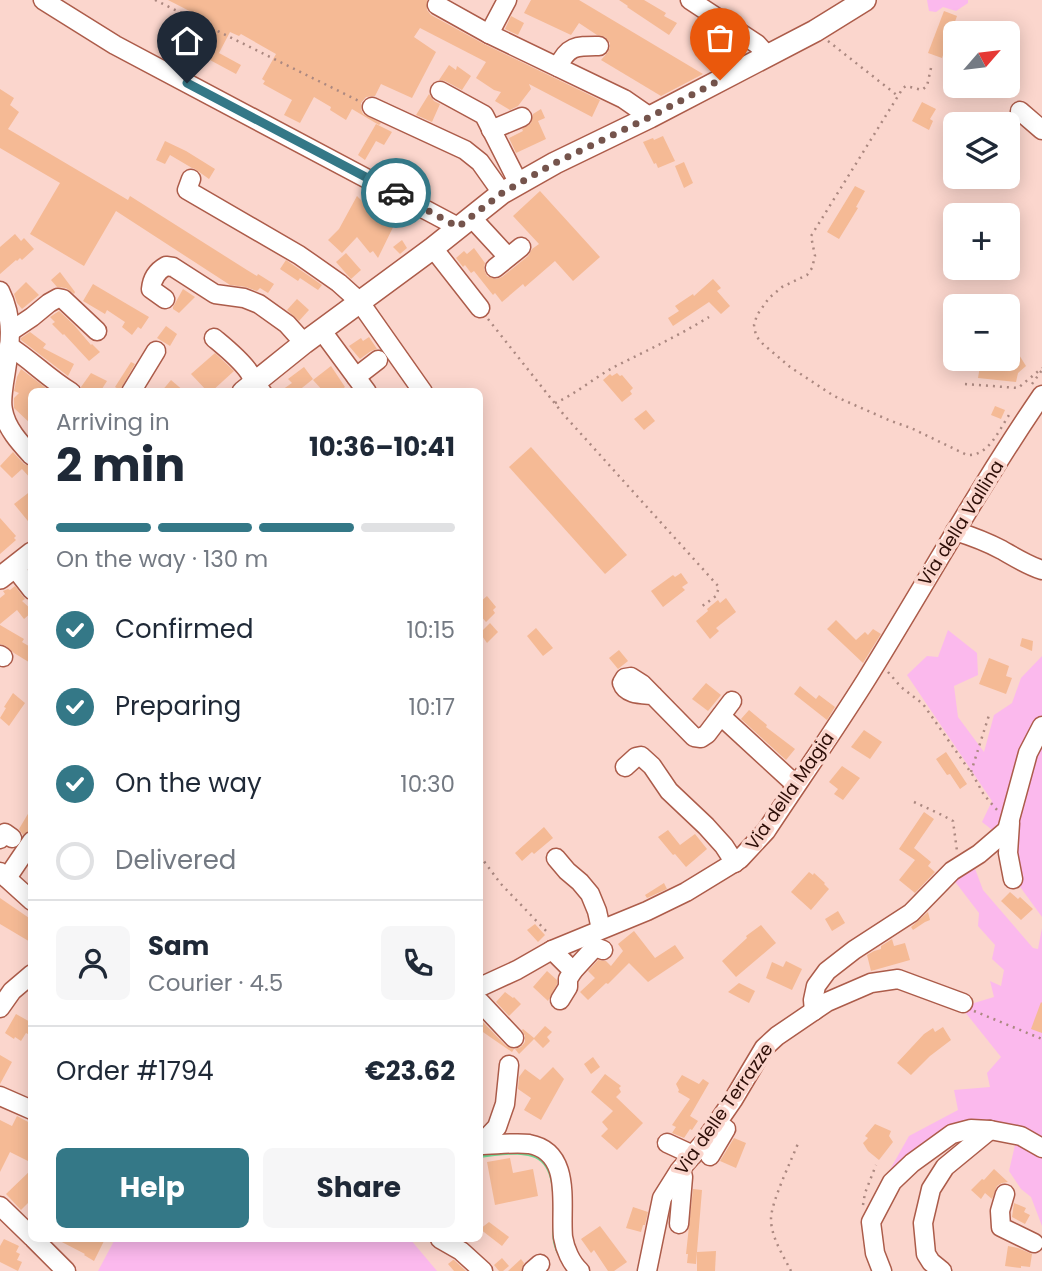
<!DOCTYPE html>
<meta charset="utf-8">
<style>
:root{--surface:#fff;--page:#f6f6f7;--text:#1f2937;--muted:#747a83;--line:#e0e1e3;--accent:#347887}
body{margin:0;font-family:Poppins,sans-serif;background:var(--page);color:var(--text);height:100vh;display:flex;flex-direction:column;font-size:26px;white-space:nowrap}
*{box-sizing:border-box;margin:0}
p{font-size:23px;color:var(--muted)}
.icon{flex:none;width:38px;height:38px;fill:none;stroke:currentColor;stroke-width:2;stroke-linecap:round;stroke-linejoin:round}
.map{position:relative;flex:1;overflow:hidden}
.details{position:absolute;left:28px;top:388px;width:455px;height:854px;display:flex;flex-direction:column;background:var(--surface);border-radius:10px;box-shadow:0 4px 18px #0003}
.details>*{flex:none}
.needle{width:46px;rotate:62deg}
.buttons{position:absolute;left:943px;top:21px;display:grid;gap:14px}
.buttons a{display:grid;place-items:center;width:77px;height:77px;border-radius:10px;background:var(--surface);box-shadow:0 4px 18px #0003;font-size:35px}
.pin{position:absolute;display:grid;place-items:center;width:60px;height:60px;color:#fff;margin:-72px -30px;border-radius:50% 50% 50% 0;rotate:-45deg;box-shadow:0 0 7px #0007}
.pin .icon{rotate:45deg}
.courier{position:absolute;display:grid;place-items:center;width:70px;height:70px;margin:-35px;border:5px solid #347887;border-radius:50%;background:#fff;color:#222;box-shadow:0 2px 9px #0007}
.head em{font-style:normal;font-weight:700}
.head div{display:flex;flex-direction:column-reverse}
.head{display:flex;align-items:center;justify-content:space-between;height:119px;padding:0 28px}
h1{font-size:46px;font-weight:700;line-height:52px}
.bar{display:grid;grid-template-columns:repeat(4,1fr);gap:10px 7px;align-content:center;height:84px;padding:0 28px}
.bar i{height:9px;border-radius:5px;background:var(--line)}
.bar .selected{background:var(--accent)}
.bar p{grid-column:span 4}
.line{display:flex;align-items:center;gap:18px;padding:0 28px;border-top:2px solid var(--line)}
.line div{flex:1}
.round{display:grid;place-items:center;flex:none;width:74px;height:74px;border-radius:10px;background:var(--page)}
ol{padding:0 28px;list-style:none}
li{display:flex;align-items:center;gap:21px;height:77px}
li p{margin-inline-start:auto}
li .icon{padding:7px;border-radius:50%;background:var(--accent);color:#fff;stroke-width:4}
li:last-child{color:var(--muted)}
li i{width:38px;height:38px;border:4px solid var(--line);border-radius:50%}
.button{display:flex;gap:14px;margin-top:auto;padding:14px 28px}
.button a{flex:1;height:80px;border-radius:10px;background:var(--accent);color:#fff;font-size:28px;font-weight:700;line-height:80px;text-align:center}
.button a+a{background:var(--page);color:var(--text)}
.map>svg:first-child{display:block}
.green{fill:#fbb9ed}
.water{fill:#6eda95}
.building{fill:#f5ba95}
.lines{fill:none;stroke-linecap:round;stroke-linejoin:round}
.minor-casing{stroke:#ac5c4a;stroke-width:21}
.major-casing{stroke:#ac5c4a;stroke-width:24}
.path{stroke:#ab8880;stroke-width:2.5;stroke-dasharray:2 5;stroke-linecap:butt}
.minor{stroke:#fff;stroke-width:18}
.major{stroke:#fff;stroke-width:21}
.done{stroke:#75544c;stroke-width:7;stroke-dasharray:0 12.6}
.route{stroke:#347887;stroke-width:9}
.labels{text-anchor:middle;stroke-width:7;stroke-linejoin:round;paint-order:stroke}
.street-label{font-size:18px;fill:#2d0e07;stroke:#fbd6cd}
</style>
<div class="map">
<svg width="1042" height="1271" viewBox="0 0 1042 1271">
<rect width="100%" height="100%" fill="#fbd6cd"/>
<g class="green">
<path d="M927 0H968V3L956 11 943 7 936 12 929 11Z"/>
<path d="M948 630 977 653 978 675 954 686 958 717 984 752 994 715 1012 703 1021 678 1042 656V917L1007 869 1004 839 982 822 992 801 907 675 927 656 938 657Z"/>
<path d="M974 866 983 890 1033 948 1038 949 1042 928V1226L1031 1197 1021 1189 1009 1171 1018 1132 977 1123 879 1189 909 1136 958 1110 954 1090 990 1087 987 1073 1001 1057 961 1007 994 997 990 981 1001 986 1004 970 992 959 995 945 978 926 979 913 953 879Z"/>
<path d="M115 1239H410L437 1271H98Z"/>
</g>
<path class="water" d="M497 1153C511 1154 530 1151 541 1159 558 1172 565 1248 568 1271 562 1262 555 1253 553 1242 549 1218 563 1162 528 1156 513 1153 495 1156 480 1158V1155Z"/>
<g class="building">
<path d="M168 0H427V10L431 15 484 44 600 100 592 117 529 84 531 89 518 106 510 110 495 101 501 92 494 90 476 78 486 62 420 28 414 37 436 52 412 98 381 84 375 96 366 97 361 103V109L363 114 381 123 379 125 352 109 346 120 330 110 331 107 314 97 300 123 284 115 292 100 263 84 265 81 262 79 276 54 241 34 239 36 230 32 219 53 241 65 236 74 195 52 211 22Z"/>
<path d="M531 0H579L703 74 661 96 601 60 608 52 610 47V43L605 37 597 35 579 23 571 35 524 13Z"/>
<path d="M619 0H644L666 13 664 16 677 23 669 35 627 7 628 6Z"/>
<path d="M944 11 957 16 942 58 928 53Z"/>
<path d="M511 16 524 23 518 35 505 29Z"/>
<path d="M449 65 456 70 457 66 471 76 462 90 445 81 439 80Z"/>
<path d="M0 89 14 98 10 105 19 112 8 129 128 200 130 196 247 270 257 276 258 274 274 284 268 293 260 288 257 291 246 287 230 285 116 211 84 266 30 234 60 183 0 148Z"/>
<path d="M429 94 434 101 440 104 432 122 416 115Z"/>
<path d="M922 102 936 109 930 119 933 121 929 130 912 121Z"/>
<path d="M541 109 545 118 538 121 546 139 516 153 509 138 523 131 522 129 531 123 533 114Z"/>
<path d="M376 124 392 132 384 145 376 141 365 160 358 155Z"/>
<path d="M663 136 675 161 658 168 656 163 654 164 643 142 653 138 654 140Z"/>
<path d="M165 141 186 151 215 169 209 179 195 169 192 168 170 155 165 164 156 160Z"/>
<path d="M684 162 693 183 684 188 675 166Z"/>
<path d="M855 186 865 191 856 207 858 208 839 239 827 232Z"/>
<path d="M540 191 600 257 573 281 555 261 525 287 523 284 502 302 495 293 493 295 474 271 471 273 465 265 463 267 456 258 464 251 467 254 474 248 485 263 484 269 487 276 496 279 502 277 528 256 532 249 539 244 513 216Z"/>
<path d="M368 194 398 211V217L378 258 373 251 370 253 357 237 342 253 328 240 339 229 357 196 363 202Z"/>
<path d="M15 234 21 241 24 238 34 249 22 260 20 258 17 261 16 260 0 274V247Z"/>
<path d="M402 240 407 248 400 254 393 247Z"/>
<path d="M346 253 361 270 351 279 336 262Z"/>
<path d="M286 260 322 285 318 290 300 278 298 281 280 269Z"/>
<path d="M60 272 75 292 74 294 66 288 57 287 51 280Z"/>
<path d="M713 279 721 288 717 291 730 306 721 314 709 302 673 326 668 318 679 311 675 306 693 294 694 296Z"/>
<path d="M26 282 39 295 22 309 17 303 14 294Z"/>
<path d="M93 284 149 317 141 329 138 327 132 335 122 327 125 322 107 310 105 314 83 301Z"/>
<path d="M183 289 195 297 179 313 173 309V307Z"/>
<path d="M297 299 309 310 299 321 287 310Z"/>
<path d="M59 311 74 325 91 345 92 344 100 352 89 361 64 334 63 335 52 324 55 322 50 317Z"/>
<path d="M166 326 177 334 170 346 157 338Z"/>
<path d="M30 332 46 344 43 348 74 364 68 376 21 340V338Z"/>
<path d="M369 337 377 349 371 351 360 359 349 346 361 338 363 341Z"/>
<path d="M1008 337 1026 366 1018 373 1016 382 978 378 980 366H985L990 359H1008Z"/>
<path d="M215 353 234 371 211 392H208L191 374Z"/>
<path d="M131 362 135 364 120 390 115 387Z"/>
<path d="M331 366 345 387 339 392H324L313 380Z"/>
<path d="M304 367 313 379 297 392H279L292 383 288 379Z"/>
<path d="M21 369 51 392H32V425L14 408V398L19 393 14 391 17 377Z"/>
<path d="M91 373 107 381 100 392H82L81 387Z"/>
<path d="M617 373 620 376 622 375 633 388 630 391 632 394 622 402 603 380 610 374 612 376Z"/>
<path d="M171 380 185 392H161Z"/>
<path d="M995 406 1005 410 1001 419 991 415Z"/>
<path d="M646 410 655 421 644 430 634 419Z"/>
<path d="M531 447 627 555 605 574 509 467Z"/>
<path d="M13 452 24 464 32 467V480L22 469 12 478 0 466Z"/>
<path d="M32 490V526L14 504Z"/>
<path d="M0 518 16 536 14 538 16 540 0 554Z"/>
<path d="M681 573 688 583 682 587 685 590 663 607 651 591 673 575 675 577Z"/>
<path d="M15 586 25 599 22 601 32 610V612L24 619 17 610 0 624V598L5 594 3 591 8 589 10 590Z"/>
<path d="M487 596 496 607 493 610 495 613 486 622 480 615V602Z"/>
<path d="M726 598 736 612 716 628 719 631 710 639 696 621 708 611 707 609 718 600 720 603Z"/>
<path d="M836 620 856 640 865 632 868 635 873 629 881 634 863 663 827 629Z"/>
<path d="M490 623 498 632 487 643 480 633Z"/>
<path d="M0 625 24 639 22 642 32 648V664L14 653 6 646 0 644Z"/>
<path d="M536 628 553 648 543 656 527 636Z"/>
<path d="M1022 638 1033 641 1032 651 1020 646Z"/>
<path d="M619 650 628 661 618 669 609 658Z"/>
<path d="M989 658 1009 666 1006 676 1012 678 1006 694 979 684Z"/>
<path d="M706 683 721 695 708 711 692 699Z"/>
<path d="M800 686 816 699 819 695 835 707 827 720 794 694Z"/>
<path d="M13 693 25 703 9 726 0 718 6 708 4 707Z"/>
<path d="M749 710 767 725 766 727 795 749 786 760 741 719Z"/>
<path d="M864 730 882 742 870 759 851 747Z"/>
<path d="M946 752 967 784 960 789 950 774 947 775 936 759Z"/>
<path d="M842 766 860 778 843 800 834 794 838 789 829 782Z"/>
<path d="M32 807V830L23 835 19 829Z"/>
<path d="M924 812 934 819 914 848 931 862 928 866 935 872 915 893 899 880 915 860 899 849Z"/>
<path d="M544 827 553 838 534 854 532 852 522 861 515 853Z"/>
<path d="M668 830 680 845 695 834 707 849 686 867 675 854 673 855 658 837Z"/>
<path d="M809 872 813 875 814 873 825 883 824 884 829 889 811 910 791 892Z"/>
<path d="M664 883 667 889 647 898 645 895Z"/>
<path d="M1010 892 1018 899 1020 897 1033 909 1021 920 1001 901Z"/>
<path d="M0 898 32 920V943L0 924Z"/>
<path d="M838 911 845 923 832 931 825 919Z"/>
<path d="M928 912 930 920 925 922 913 930 911 927Z"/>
<path d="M535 924 545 935 538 942 527 930Z"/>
<path d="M761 925 776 943 736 977 722 961 747 938 746 936Z"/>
<path d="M634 931 655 958 675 945 684 958 648 982 629 963 608 984 606 983 588 1000 580 992 595 978 588 971 598 960 606 961 611 966 623 951 618 944Z"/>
<path d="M892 939 894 946 905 943 910 960 871 971 867 955 874 951 881 949V946Z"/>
<path d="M786 961 802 969 792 990 766 978 772 962 783 967Z"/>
<path d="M547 971 557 980V984L548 1001 533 987Z"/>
<path d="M739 983 755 991 749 1003 728 992Z"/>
<path d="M505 992 513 998 514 997 521 1004 509 1016 496 1002Z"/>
<path d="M1041 1002 1042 1003V1033L1031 1029Z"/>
<path d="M16 1014 32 1023V1036L26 1033 21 1041 15 1037 14 1039 5 1033Z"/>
<path d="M480 1019 506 1046 514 1049 512 1052 480 1030Z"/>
<path d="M545 1026 552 1032 547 1037 550 1041 543 1048 534 1039 519 1054 515 1049 521 1047 525 1042V1036L522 1030 523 1029 534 1038Z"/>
<path d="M943 1027 951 1040 930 1056 911 1075 897 1063 924 1034 933 1028 935 1032Z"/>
<path d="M0 1055 12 1062 0 1084Z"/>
<path d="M593 1057 600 1067 591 1074 584 1064Z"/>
<path d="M553 1067 564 1079 541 1120 524 1110 531 1098 518 1089 519 1077 525 1069 540 1080Z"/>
<path d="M605 1074 621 1086 619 1088 621 1092 616 1097 643 1123 617 1150 601 1136 608 1129 602 1122 613 1111 591 1092Z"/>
<path d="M682 1075 699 1084 703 1079 709 1083 690 1116 698 1121 692 1130 690 1129 684 1138 672 1133 676 1127 672 1125 690 1099 678 1092 679 1090 676 1084Z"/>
<path d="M17 1116 32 1124V1163L10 1152 0 1172V1120L12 1126Z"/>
<path d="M875 1124 891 1131 889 1136 893 1142 879 1160 868 1151 863 1143 868 1138 865 1136Z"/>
<path d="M734 1138 746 1143 736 1168 720 1161Z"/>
<path d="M510 1158 513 1173 533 1169 538 1196 495 1205 487 1162Z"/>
<path d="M32 1169V1199L21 1210 6 1194Z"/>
<path d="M994 1169 1008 1182 1002 1183 997 1186 992 1199 985 1193 981 1199 971 1190 982 1179 984 1180Z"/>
<path d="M693 1189 702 1190 696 1264 687 1263 688 1254H686Z"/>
<path d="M1014 1203 1026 1208 1024 1212 1030 1215 1025 1224 1012 1217Z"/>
<path d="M633 1207 648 1212 645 1225H643L641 1232 626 1228Z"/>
<path d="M489 1222 509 1237 502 1246 480 1229Z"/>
<path d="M600 1226 627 1262 614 1271H608L594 1250 591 1253 581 1239Z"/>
<path d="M4 1239 19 1246 16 1252 20 1254 17 1260 22 1262 18 1271 0 1262V1246Z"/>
<path d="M56 1239H105L94 1261 84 1255 85 1254Z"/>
<path d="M1008 1246 1018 1248 1032 1254 1030 1267 1021 1266V1268L1005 1266Z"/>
<path d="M716 1251 715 1271H697V1252Z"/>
<path d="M502 1258 509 1266 503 1271H499L494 1265Z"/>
<path d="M521 1259 524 1263 521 1271H508Z"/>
<path d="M453 1260H454L466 1271H454L448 1264Z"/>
</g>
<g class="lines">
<defs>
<g id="minor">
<path d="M43 0 115 45 458 227"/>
<path d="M690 0 757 44 767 55"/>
<path d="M437 5 489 34 624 99 650 117"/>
<path d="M489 34 507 0"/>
<path d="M558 67C568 45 577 46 599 46"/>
<path d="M440 91 484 115 519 184"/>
<path d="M372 107 465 150 480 162 502 193"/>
<path d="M1020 111 1042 130"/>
<path d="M491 130 522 117"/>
<path d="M191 179 187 190 299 255 339 283 359 301 423 392"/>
<path d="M471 217 508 257"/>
<path d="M433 248 480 308"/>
<path d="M495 268 521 247"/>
<path d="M0 291C16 323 9 350 4 383 3 391 1 402 3 410 6 428 20 443 32 456"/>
<path d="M165 299 151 289C152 278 157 271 166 266L173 267 215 294 244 298 259 304 287 324 304 343"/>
<path d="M11 331 32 317 49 303 58 298 63 299 97 331"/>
<path d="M322 331 367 392"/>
<path d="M214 338C226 348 240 359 249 372 254 380 254 384 262 392"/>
<path d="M9 346C31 360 49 379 71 392"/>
<path d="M356 377 378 360"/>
<path d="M131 392 156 351"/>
<path d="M955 531C971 536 987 542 1002 550 1016 558 1027 565 1042 570"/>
<path d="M14 567 32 590"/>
<path d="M0 655 3 657"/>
<path d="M653 695C642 694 626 695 622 683L625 678 631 677 642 684 694 737 701 738 707 734 732 701"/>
<path d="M721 716 796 785"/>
<path d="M625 767 636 757 641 756 652 766 669 791 706 826 724 846 735 863"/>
<path d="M1010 823 1008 853 1013 879"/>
<path d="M0 839 5 833 12 838"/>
<path d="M556 858 567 871 580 882 590 894 597 911 601 929"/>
<path d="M0 872 32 901"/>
<path d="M7 878 32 841"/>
<path d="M552 950 573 971 568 979V987L560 1000"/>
<path d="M573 971 595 947 603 950"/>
<path d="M480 987 517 970 552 950 647 911 686 892 740 859 766 831C799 781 834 731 866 680 925 585 979 487 1042 395"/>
<path d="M480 1002 514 1038"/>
<path d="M0 1008 12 991 32 974"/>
<path d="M814 1011 813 1000 816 986 827 971 854 950 911 913 952 871 979 854 1007 830 1028 753 1042 726"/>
<path d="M0 1096 32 1110"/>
<path d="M667 1143 693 1155"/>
<path d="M480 1145C494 1145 515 1142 529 1144 573 1152 560 1206 563 1237 565 1249 571 1263 580 1271"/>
<path d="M480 1145 497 1127 505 1104 509 1065"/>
<path d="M710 1156 726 1129"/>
<path d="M1005 1194 1000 1211 1001 1227 1034 1243"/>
<path d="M0 1206 32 1237"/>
<path d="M679 1224 683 1177 681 1169"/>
<path d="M34 1239 66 1271"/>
<path d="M440 1239 461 1251 483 1271"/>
<path d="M532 1271 540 1264"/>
<path d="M647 1271 662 1198 679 1171 704 1142 733 1100 764 1048 777 1036 827 1002 871 983 898 979 963 1003"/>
<path d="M882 1271 875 1253 871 1222 892 1182 912 1163 952 1134 971 1129 990 1130 1021 1136 1042 1148"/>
<path d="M942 1271 931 1262 926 1254 923 1223 931 1189 945 1167 990 1130"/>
</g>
<g id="major">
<path d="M243 392 304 343 433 248 502 193 555 163 650 117 815 31 865 0"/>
<path d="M0 578 32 553"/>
</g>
</defs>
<use href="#minor" class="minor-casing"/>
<use href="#major" class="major-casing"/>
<g class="path">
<path d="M155 0 359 101"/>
<path d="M828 41 898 96"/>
<path d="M931 68 927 86 922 90 906 86 903 88 811 236 815 256 812 268 807 275 782 287 769 298 757 315 754 325 756 336 763 344 790 367 834 396 891 421 911 428 967 455C990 456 999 429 1011 412"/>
<path d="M488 319 564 415 719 587 716 596 701 607"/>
<path d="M965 384 1018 388 1042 368"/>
<path d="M1032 384 1042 370"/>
<path d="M555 403C576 394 595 377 616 366 648 350 678 336 709 317"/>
<path d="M888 672 901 687 923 704 974 777 984 795 998 811"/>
<path d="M971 772 990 712"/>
<path d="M914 802 942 815 953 821 957 851"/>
<path d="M480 856 501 884 549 934"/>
<path d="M974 1011 1042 1039"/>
<path d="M863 1205 865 1193 876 1165"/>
<path d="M791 1271C783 1255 771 1237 771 1219 771 1202 792 1159 799 1141"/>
</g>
<use href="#minor" class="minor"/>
<use href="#major" class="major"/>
</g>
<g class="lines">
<path class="done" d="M396 193 458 227 502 193 555 163 650 117 720 80"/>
<path class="route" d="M187 83 396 193"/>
</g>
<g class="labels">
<g class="street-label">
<text transform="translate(961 523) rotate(-58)" y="6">Via della Vallina</text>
<text transform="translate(790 791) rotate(-55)" y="6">Via della Magia</text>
<text transform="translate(724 1109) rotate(-55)" y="6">Via delle Terrazze</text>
</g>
</g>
</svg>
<div class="buttons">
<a><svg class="needle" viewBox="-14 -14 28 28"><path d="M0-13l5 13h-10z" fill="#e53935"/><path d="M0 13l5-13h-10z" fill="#747a83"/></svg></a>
<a><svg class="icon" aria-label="layers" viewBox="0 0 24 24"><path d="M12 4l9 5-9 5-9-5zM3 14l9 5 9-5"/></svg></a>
<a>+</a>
<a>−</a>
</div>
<div class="pin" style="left:720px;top:80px;background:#ea580c"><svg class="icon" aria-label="bag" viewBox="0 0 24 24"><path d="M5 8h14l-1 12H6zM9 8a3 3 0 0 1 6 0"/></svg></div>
<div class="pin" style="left:187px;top:83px;background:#1f2937"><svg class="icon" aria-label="home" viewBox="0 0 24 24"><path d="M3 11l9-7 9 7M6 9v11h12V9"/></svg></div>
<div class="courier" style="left:396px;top:193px"><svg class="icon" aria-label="car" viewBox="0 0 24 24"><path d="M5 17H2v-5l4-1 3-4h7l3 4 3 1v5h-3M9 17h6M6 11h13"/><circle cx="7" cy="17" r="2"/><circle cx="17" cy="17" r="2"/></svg></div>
<section class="details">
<div class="head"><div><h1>2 min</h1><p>Arriving in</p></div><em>10:36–10:41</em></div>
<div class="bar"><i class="selected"></i><i class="selected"></i><i class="selected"></i><i></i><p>On the way · 130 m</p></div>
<ol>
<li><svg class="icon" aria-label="check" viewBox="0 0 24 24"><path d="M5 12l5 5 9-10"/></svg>Confirmed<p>10:15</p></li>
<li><svg class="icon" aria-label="check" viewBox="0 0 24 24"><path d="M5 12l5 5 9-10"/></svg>Preparing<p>10:17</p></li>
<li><svg class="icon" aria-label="check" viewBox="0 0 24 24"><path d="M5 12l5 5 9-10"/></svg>On the way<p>10:30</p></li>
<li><i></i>Delivered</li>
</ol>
<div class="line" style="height:126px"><a class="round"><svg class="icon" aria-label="person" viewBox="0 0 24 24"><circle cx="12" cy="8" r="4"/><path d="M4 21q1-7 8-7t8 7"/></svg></a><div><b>Sam</b><p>Courier · 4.5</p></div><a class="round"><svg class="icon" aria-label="phone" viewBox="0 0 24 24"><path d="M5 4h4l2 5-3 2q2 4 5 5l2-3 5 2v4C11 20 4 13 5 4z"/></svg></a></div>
<div class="line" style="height:91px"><div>Order #1794</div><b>€23.62</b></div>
<div class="button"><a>Help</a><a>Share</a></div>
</section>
</div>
